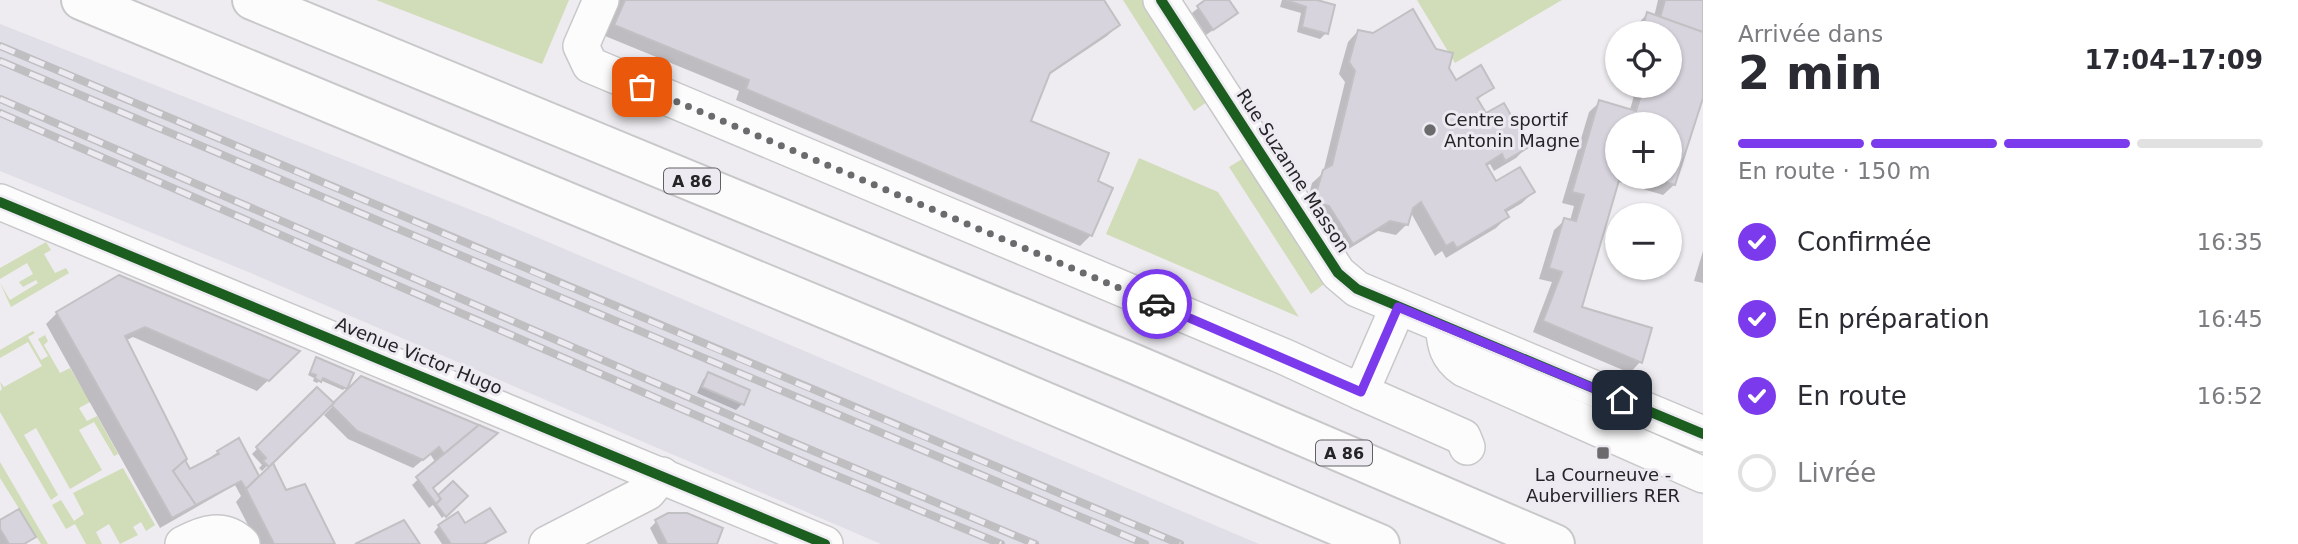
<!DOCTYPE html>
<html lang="fr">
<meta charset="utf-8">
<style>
:root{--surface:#fff;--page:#f2f2f3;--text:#2b2b33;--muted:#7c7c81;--line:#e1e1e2;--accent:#7c3aed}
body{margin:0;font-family:"DejaVu Sans",sans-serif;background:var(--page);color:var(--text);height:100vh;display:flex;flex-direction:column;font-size:26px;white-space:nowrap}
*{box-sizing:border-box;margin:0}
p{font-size:23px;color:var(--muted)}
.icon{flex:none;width:38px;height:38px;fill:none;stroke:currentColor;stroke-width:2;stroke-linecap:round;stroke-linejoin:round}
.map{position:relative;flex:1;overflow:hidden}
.drawer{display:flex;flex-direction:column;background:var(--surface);width:595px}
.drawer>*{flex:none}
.buttons{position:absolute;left:1605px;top:21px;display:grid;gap:14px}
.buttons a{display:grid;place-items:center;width:77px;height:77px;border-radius:50%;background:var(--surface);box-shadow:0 2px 5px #0004;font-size:35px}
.pin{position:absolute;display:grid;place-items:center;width:60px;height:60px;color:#fff;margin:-30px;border-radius:14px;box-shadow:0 4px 10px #0006}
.courier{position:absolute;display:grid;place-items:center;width:70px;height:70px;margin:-35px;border:5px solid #7c3aed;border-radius:50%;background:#fff;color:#222;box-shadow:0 2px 9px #0007}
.head em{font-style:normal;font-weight:600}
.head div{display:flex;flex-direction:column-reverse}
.head{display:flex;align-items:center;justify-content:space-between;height:119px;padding:0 35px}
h1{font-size:46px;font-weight:600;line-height:52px}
.bar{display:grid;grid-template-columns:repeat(4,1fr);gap:10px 7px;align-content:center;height:84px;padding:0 35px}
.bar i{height:9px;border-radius:5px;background:var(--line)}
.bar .current{background:var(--accent)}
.bar p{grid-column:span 4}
ol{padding:0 35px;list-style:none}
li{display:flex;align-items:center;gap:21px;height:77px}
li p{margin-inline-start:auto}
li .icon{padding:7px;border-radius:50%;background:var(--accent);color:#fff;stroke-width:4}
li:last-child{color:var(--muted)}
li i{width:38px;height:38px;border:4px solid var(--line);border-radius:50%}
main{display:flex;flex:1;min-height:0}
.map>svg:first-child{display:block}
.built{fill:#e0dee7}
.green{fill:#d1dcb8}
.shadow{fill:#0003;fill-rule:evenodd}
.building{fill:#d8d4de;stroke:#c1c0c3;stroke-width:2}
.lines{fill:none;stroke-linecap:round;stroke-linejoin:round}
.minor-casing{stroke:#c8c8ca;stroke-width:38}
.highway-casing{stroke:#c8c8ca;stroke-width:42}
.minor{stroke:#fcfcfd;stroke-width:35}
.highway{stroke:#fcfcfd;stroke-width:38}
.rail-casing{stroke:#bfbec0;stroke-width:8}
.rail{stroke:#edebf1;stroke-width:5;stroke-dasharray:16;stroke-linecap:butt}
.cycleway-casing{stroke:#edebf1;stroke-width:15}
.cycleway{stroke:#1b5e20;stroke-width:10}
.done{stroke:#6b6a6d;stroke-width:7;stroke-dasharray:0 12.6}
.route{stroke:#7c3aed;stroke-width:9}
.poi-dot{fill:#6b6a6d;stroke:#edebf1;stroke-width:2.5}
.labels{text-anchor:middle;stroke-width:6;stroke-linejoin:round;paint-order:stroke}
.shield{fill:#edebf1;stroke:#616064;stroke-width:2}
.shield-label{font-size:16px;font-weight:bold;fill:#252427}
.poi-label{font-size:18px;fill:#252427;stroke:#edebf1;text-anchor:start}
.street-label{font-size:18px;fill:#252427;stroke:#edebf1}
</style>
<main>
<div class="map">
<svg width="1703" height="544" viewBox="0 0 1703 544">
<rect width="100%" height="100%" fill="#eeecf0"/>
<path class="built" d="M0 24 489 217 1259 544H881L246 271 0 171Z"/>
<g class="green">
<path d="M376 0H569L542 64Z"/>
<path d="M1123 0H1147L1211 99 1194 111Z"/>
<path d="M1417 0H1562L1455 63Z"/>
<path d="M1247 156 1328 281 1311 294 1229 167Z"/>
<path d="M1139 158 1218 192 1299 317 1106 234Z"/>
<path d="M46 242 51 250 44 254 55 273 66 268 69 273 11 307 0 283 10 300 38 283 36 280 23 287 19 282 33 274 27 263 0 279V268Z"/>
<path d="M33 331 35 333 28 337 41 360 48 356 38 339 45 335 48 341 44 345 60 373 70 368 90 402 79 408 87 421 97 416 118 454 114 456 94 422 79 430 102 470 70 489 36 428 24 435 58 495 51 500 0 412V391L2 389 0 382 4 387 42 366 28 342 0 358V350Z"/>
<path d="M0 462 48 544H41L0 478Z"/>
<path d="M123 468 155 525 146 531 141 522 133 527 138 535 120 544 109 524 96 532 102 544H86L75 524 66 529 52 505 61 500 74 521 84 514 73 493Z"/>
</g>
<g class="shadow">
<path d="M619 0H1102L1118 25 1107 36 1046 77 1029 122 1096 182 1091 235 1080 246 736 100 739 91 605 36Z"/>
<path d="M1208 0H1227L1230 18 1206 35 1192 13Z"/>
<path d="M1282 0H1314L1326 33 1320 39 1297 32 1301 13 1280 7Z"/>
<path d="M1658 0H1703V92L1674 185 1663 195 1616 181 1580 308 1640 362 1630 373 1533 332 1552 282 1539 279 1554 230 1565 220 1570 221 1574 206 1562 203 1589 112 1600 102 1630 110 1636 88 1629 86H1670V33H1634L1637 25 1647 14 1654 17ZM1617 124H1670V177H1617Z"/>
<path d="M1358 31 1447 68 1455 82 1492 87 1476 101 1485 116 1527 147 1516 158 1494 171 1490 164 1485 167 1495 184 1533 192 1522 203 1505 213 1507 217 1496 228 1446 258 1442 251 1435 256 1410 211 1407 224 1396 235 1378 231 1342 253 1306 206 1312 183 1323 173 1345 82 1339 74 1348 42Z"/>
<path d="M1703 251V283L1694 281Z"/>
<path d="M119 277 297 352 257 391 133 337 125 341 189 472 218 452 252 486 285 493 333 544H258L236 502 241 496 235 485 160 528 46 324 57 313Z"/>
<path d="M316 359 345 388 343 390 320 380 317 383 313 381 314 378 308 375Z"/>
<path d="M708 374 742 404 736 410 697 393 703 380Z"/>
<path d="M361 378 490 439 431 489 438 497 465 496 442 518 433 505 429 508 412 485 436 463 430 454 413 468 348 439 324 415Z"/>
<path d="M317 389 331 403 262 471 259 468 262 465 252 454Z"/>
<path d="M0 522 34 536 25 544H0Z"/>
<path d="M656 522 715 544H658L650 528Z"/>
<path d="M465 525 504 532 486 544H442L434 532 439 526Z"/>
</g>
<g class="building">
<path d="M625 0H1104L1120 25 1050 73 1031 121 1109 153 1098 181 1113 188 1092 236 746 89 749 80 614 25Z"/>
<path d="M1205 0H1229L1238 13 1213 30 1197 6Z"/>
<path d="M1286 0H1317L1335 5 1328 34 1302 27 1306 7Z"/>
<path d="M1665 0H1703V32L1660 18Z"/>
<path d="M1413 9 1436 49 1453 53 1449 68 1456 80 1481 65 1494 88 1477 98 1486 113 1504 103 1529 147 1505 161 1502 154 1486 164 1496 181 1520 167 1535 192 1505 210 1509 217 1457 248 1453 242 1446 246 1421 202 1413 208 1408 225 1390 221 1353 244 1329 206 1322 204 1316 194 1323 170 1332 165 1355 71 1349 62 1358 30 1373 33Z"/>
<path d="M1647 12 1703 32V98L1675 185 1647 177H1670V124H1617V177H1620L1582 307 1652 328 1642 363 1543 321 1562 272 1549 268 1564 218 1576 221 1584 195 1572 192 1599 100 1636 111 1644 86H1670V33H1641Z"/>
<path d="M119 275 300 351 269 381 145 327 125 336 187 459 173 471 196 505 172 518 56 312Z"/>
<path d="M316 357 354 373 347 389 323 378 321 382 315 378 316 375 310 373Z"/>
<path d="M708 372 750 390 744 405 702 387Z"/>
<path d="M361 376 479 425 444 454 439 447 423 460 357 431 331 405Z"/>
<path d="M317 387 334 403 269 467 263 461 266 458 256 447Z"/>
<path d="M479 425 498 433 433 488 441 499 436 504 416 477Z"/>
<path d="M239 438 259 476 246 489 241 481 196 505 173 471 185 460 190 469 219 454 217 451Z"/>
<path d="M273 463 286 490 305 484 335 544H274L246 489Z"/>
<path d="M453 481 468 496 446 517 436 504 441 499 438 495Z"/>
<path d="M490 508 506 532 483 544H451L438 525 458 512 465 523Z"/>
<path d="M19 509 36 537 24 544H9L0 529V520Z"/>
<path d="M668 513H687L723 528 717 544H667L655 520Z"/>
<path d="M404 520 420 544H355Z"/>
</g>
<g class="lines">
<defs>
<g id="minor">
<path d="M601 0 581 46 590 65 1285 357 1361 392"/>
<path d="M1161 0 1338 273 1357 289 1703 434"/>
<path d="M0 202 825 544"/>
<path d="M1398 307 1361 392 1463 437 1467 447"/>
<path d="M1443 325C1445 346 1447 357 1464 369L1703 475"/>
<path d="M183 544C204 533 223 526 242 544"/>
<path d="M547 544 648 492 662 475"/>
</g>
<g id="highway">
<path d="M81 0 893 337 1380 544"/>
<path d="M252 0 1132 363 1555 544"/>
</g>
</defs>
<use href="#minor" class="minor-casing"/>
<use href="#highway" class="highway-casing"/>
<use href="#minor" class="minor"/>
<use href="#highway" class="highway"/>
<defs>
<g id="rail">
<path d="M0 46C393 212 786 379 1180 544"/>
<path d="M0 61 1145 544"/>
<path d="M0 99 785 439 1035 544"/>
<path d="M0 113 806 463 1001 544"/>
</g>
</defs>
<use href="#rail" class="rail-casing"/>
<use href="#rail" class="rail"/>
<defs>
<g id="cycleway">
<path d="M1161 0 1338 273 1357 289 1703 434"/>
<path d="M0 202 825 544"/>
</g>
</defs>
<use href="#cycleway" class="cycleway-casing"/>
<use href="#cycleway" class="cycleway"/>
</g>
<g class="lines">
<path class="done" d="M642 87 1157 304"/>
<path class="route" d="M1157 304 1361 392 1398 307 1622 400"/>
</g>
<g class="poi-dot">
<circle cx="1430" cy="130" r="7"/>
<rect x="1596" y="446" width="14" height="14" rx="3.5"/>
</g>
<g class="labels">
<g class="shield">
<rect x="664" y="168.5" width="56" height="25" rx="5"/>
<rect x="1316" y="440.5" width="56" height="25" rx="5"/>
</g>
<g class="shield-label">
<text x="692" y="187">A 86</text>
<text x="1344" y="459">A 86</text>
</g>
<g class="poi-label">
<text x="1444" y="126">Centre sportif<tspan x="1444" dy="21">Antonin Magne</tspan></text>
<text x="1603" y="481" text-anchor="middle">La Courneuve -<tspan x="1603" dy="21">Aubervilliers RER</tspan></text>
</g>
<g class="street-label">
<text transform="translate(1293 171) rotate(57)" y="6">Rue Suzanne Masson</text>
<text transform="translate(419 356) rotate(22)" y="6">Avenue Victor Hugo</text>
</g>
</g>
</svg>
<div class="buttons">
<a><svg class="icon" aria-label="locate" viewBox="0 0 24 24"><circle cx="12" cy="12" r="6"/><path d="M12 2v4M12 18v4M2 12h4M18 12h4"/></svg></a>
<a>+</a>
<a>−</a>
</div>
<div class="pin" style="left:642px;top:87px;background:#ea580c"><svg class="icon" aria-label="bag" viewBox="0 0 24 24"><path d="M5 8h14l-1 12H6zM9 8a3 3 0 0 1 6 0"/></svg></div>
<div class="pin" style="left:1622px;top:400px;background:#1f2937"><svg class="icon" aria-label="home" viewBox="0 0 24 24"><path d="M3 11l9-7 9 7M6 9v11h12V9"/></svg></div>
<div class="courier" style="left:1157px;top:304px"><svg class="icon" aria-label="car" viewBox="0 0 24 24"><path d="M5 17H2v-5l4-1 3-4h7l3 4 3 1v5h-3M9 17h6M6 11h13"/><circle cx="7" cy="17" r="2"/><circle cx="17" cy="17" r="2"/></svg></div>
</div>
<section class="drawer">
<div class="head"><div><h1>2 min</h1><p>Arrivée dans</p></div><em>17:04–17:09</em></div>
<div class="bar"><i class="current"></i><i class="current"></i><i class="current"></i><i></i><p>En route · 150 m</p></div>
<ol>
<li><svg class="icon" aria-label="check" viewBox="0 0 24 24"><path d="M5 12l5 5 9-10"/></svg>Confirmée<p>16:35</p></li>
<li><svg class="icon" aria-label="check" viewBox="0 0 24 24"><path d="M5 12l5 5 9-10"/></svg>En préparation<p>16:45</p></li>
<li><svg class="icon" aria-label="check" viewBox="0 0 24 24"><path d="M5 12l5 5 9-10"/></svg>En route<p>16:52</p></li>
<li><i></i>Livrée</li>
</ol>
</section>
</main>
